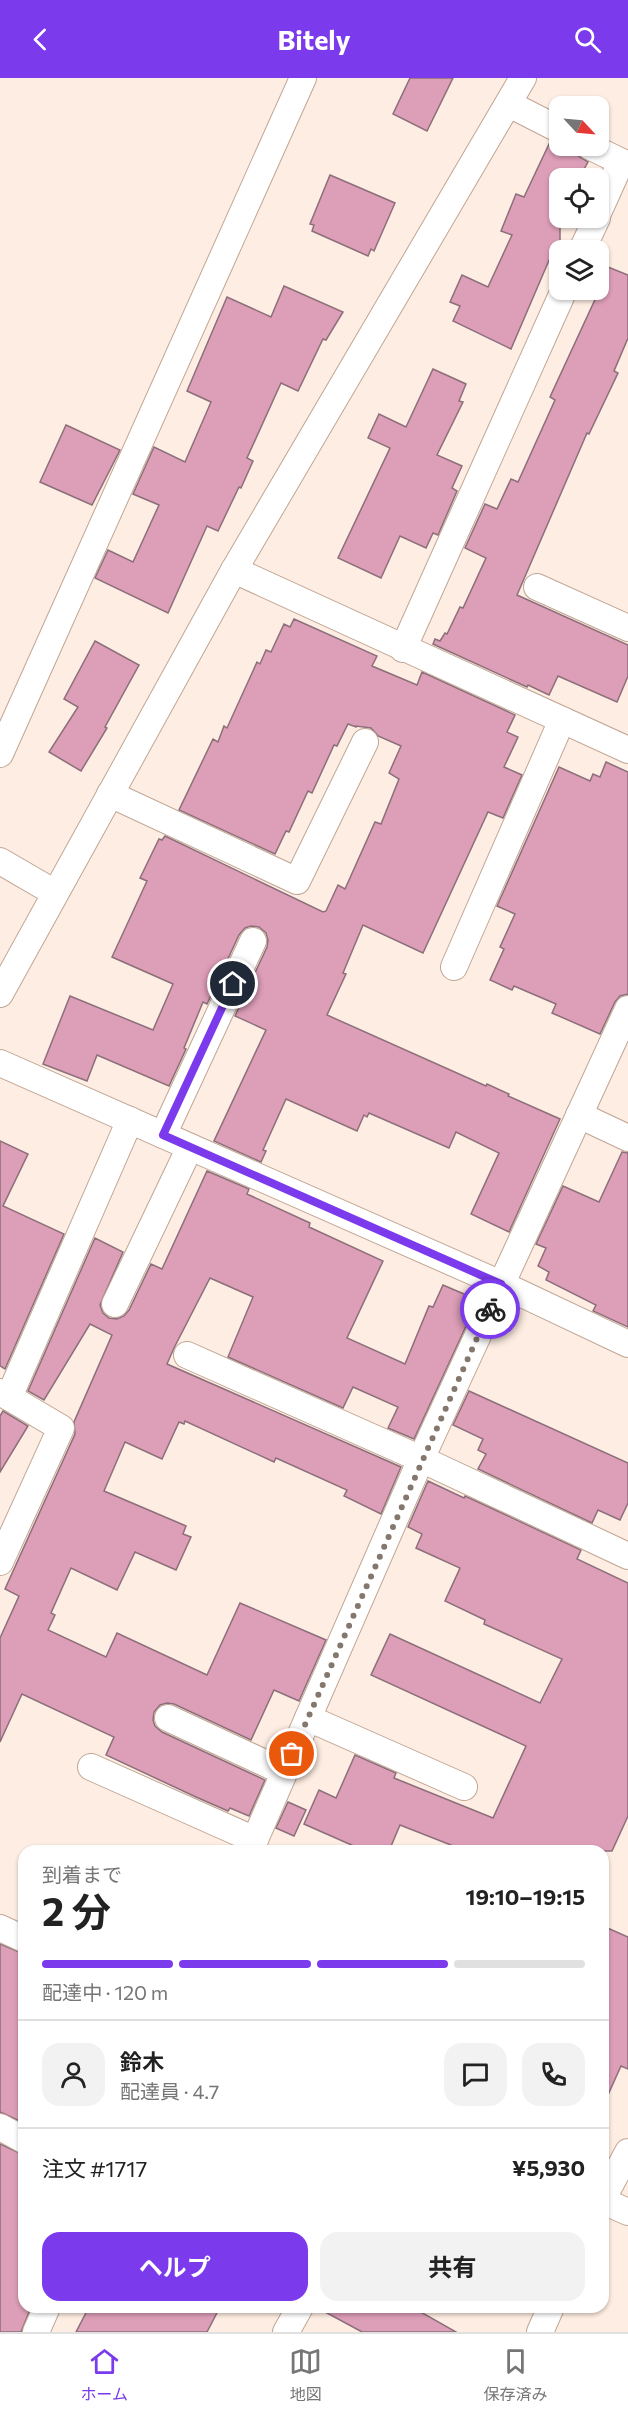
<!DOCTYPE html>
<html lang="ja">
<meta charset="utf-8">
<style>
:root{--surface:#fff;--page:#f2f2f2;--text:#222;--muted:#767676;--line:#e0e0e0;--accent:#7c3aed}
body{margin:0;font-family:Commissioner,"Noto Sans JP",sans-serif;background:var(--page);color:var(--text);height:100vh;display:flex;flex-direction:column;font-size:22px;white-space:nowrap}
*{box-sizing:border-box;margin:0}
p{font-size:20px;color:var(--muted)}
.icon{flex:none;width:33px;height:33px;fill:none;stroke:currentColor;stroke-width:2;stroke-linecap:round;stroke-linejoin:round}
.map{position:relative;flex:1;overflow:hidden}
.sheet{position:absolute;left:18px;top:1767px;width:591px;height:468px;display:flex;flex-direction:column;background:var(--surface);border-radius:18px;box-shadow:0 2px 4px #0004}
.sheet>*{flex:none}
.needle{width:39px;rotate:116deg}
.controls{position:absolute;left:549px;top:18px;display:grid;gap:12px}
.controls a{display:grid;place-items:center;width:60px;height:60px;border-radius:12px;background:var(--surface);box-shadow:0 2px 4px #0004;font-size:30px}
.pin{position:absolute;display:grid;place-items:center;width:51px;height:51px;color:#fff;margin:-26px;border:3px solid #fff;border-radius:50%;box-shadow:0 2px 6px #0007}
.courier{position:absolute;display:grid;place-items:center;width:60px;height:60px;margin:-30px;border:4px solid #7c3aed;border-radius:50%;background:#fff;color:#222;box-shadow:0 2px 8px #0007}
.headline em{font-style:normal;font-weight:700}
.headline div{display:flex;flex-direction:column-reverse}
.headline{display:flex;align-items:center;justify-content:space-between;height:102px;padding:0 24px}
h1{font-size:39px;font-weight:700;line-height:45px}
.bar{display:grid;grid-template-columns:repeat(4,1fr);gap:9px 6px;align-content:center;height:72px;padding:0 24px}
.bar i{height:8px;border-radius:4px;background:var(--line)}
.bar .on{background:var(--accent)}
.bar p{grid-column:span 4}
.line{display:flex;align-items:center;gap:15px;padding:0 24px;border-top:2px solid var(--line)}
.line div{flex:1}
.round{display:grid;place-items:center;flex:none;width:63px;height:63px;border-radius:18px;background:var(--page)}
.primary-button{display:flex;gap:12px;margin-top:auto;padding:12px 24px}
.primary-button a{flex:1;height:69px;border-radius:18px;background:var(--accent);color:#fff;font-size:24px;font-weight:700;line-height:69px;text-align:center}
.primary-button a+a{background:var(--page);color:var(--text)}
header{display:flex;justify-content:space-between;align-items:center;height:78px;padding:0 24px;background:var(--accent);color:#fff;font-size:27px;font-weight:700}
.dock{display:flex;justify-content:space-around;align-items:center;height:84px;border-top:2px solid var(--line);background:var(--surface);font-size:16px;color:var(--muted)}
.dock a{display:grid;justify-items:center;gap:3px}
.dock .on{color:var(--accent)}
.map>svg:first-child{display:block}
.building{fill:#dd9eb7;stroke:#8c6f7a;stroke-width:1.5}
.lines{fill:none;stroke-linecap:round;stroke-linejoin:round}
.street-casing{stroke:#c0a694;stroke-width:28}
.street{stroke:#fff;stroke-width:26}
.done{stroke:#84776e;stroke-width:6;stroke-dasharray:0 10.8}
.route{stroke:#7c3aed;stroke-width:8}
</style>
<header><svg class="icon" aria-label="back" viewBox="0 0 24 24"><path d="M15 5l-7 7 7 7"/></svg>Bitely<svg class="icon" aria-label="search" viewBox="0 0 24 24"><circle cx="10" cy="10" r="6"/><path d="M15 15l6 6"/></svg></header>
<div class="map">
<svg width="628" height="2254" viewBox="0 0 628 2254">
<rect width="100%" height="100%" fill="#feede2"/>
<g class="building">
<path d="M410 0H453L427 53 393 36Z"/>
<path d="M550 64 575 73 577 77 588 84 579 100H560V184L550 180 511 271 453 243 460 228 450 224 462 197 488 209 512 157 501 153 516 116 524 119Z"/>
<path d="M330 97 395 125 374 173 371 171 368 178 312 153 314 147 310 146Z"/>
<path d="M598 185 628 197V260L614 293 618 295 589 356 587 355 517 517 628 567V598L617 624 558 598 549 617 528 607 527 609 433 566 435 561 440 563 445 555 447 556 460 529 463 530 486 480 465 470 485 426 497 431 511 401 518 404 555 322 550 319 598 215Z"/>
<path d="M284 208 343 234 326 262 323 261 298 313 281 305 247 380 253 383 241 410 239 409 218 453 207 448 168 535 95 500 108 472 133 484 159 427 133 416 154 369 185 384 211 324 187 313 227 219 271 239Z"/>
<path d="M433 291 466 306 459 323 463 324 437 377 462 388 452 410 457 413 438 457 433 455 426 470 400 458 381 500 338 480 390 370 368 360 379 336 406 349Z"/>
<path d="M66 347 120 372 92 427 40 404Z"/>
<path d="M294 541 377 578 372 588 417 607 422 594 515 637 507 654 518 659 504 689 522 697 503 740 488 734 423 875 363 847 343 895 346 896 327 937 486 1008 487 1006 509 1016 508 1018 560 1041 509 1154 471 1136 499 1075 456 1054 449 1070 369 1035 367 1039 364 1037 357 1053 286 1021 263 1072 266 1073 261 1084 214 1063 266 952 235 938 267 869 268 862 266 855 259 849 251 848 245 850 239 857 207 926 203 924 184 970 186 971 169 1008 97 977 87 1003 43 986 70 918 153 952 173 906 112 879 147 803 140 800 159 761 162 762 165 758 323 834 326 833 338 807 345 811 375 744 381 746 399 701 389 695 401 668 378 658 371 650 356 648V649L348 646 337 668 334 667 312 715 308 713 289 754 286 753 275 776 179 732 213 661 218 664 224 648 227 650 257 584 260 586 266 572 271 574 284 546 290 549Z"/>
<path d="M95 563 139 587 105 649 107 650 81 693 49 674 78 629 64 621Z"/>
<path d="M606 684 628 694V916L620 918 615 924 600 956 552 935 556 926 514 908 512 912 490 902 504 871 500 869 515 836 497 828 559 689 590 703 593 696 600 699Z"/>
<path d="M0 1063 28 1076 3 1128 64 1156 5 1291 0 1288Z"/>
<path d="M622 1074 628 1075V1249L593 1233 596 1227 546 1202 549 1194 538 1188 546 1170 536 1166 563 1108 599 1124Z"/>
<path d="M207 1093 249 1111 247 1116 310 1145 309 1149 383 1183 347 1260 405 1286 429 1228 433 1229 443 1207 478 1222 414 1361 388 1350 398 1329 353 1309 343 1330 228 1279 253 1219 210 1200 174 1270 167 1286 401 1389 381 1436 344 1418 347 1412 276 1380 274 1384 185 1343 184 1346 179 1344 162 1381 125 1364 104 1413 186 1448 183 1456 191 1459 176 1492 135 1474 117 1512 71 1490 51 1535 55 1537 48 1552 106 1579 117 1555 207 1597 240 1525 326 1562 299 1623 274 1612 251 1662 174 1626 167 1625 160 1627 154 1634 153 1642 155 1648 162 1654 265 1702 249 1738 230 1730 228 1733 196 1719 106 1677 114 1659 22 1616 0 1664V1560L19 1518 5 1511 75 1356 74 1344 112 1257 90 1246 44 1322 28 1313 95 1160 123 1174 100 1227 103 1235 109 1240 117 1241 124 1238 129 1232 151 1186 162 1191Z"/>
<path d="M469 1313 628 1385V1425L620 1442 598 1432 592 1445 478 1391 486 1376 478 1372 483 1361 453 1347Z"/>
<path d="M3 1333 28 1348 0 1394V1338Z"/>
<path d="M428 1403 464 1420 465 1418 581 1472 577 1481 628 1505V1738L612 1773H466L400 1747 389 1773H365L304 1746 319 1712 336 1720 355 1677 396 1695 394 1700 493 1740 526 1668 371 1597 390 1556 540 1625 562 1581 484 1546 485 1542 445 1523 460 1490 416 1470 422 1456 408 1449Z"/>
<path d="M288 1724 306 1732 294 1758 276 1750Z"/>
<path d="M603 1848 628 1859V1991L621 1988 603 2028Z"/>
<path d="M0 1866 24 1876V2045L0 2034Z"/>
<path d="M0 2066 24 2077V2229H31L21 2254H0Z"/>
<path d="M89 2229H220L207 2254H76Z"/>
<path d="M316 2229H412L456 2254H362Z"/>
</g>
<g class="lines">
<defs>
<g id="street">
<path d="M509 26 560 52"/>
<path d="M589 68 628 87"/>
<path d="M598 135 621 84"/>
<path d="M582 172 597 140"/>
<path d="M234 492 628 672"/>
<path d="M537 509 628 550"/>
<path d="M403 571 564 212"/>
<path d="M0 676 303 0"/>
<path d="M110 716 297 803 365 664"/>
<path d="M0 783 55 815"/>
<path d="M454 889 562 642"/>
<path d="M0 916 234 492 523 0"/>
<path d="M0 985 501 1206 628 1266"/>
<path d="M579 1037 628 1060"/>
<path d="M163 1057 253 863"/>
<path d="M115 1226 190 1069"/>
<path d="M187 1277 421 1381 628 1478"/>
<path d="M0 1314 61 1350 0 1484"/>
<path d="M9 1319 130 1042"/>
<path d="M168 1640 284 1694"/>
<path d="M308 1640 464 1709"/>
<path d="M91 1689 255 1762"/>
<path d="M250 1773 421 1381 628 931"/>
<path d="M0 1850 24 1861"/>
<path d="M0 2049 24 2062"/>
<path d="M603 2120 628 2074"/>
<path d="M603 2123 628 2134"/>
<path d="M36 2254 47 2229"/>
<path d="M286 2254 300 2229"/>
<path d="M540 2254 551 2229"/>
</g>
</defs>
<use href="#street" class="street-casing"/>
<use href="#street" class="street"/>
</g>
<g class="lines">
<path class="done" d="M292 1676 490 1231"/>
<path class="route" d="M233 906 163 1057 501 1206 490 1231"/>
</g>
</svg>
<div class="controls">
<a><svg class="needle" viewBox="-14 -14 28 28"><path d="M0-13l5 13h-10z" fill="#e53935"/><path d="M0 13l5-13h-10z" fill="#767676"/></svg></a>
<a><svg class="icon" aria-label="locate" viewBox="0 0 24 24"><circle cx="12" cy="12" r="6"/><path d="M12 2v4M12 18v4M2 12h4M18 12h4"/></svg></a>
<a><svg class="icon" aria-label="layers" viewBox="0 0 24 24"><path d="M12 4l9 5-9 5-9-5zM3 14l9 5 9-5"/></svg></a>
</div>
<div class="pin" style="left:292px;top:1676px;background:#ea580c"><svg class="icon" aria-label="bag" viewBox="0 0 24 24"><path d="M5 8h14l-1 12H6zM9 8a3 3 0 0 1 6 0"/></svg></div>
<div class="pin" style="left:233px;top:906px;background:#1f2937"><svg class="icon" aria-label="home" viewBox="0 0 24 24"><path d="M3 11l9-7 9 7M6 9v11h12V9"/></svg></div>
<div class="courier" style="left:490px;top:1231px"><svg class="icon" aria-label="bike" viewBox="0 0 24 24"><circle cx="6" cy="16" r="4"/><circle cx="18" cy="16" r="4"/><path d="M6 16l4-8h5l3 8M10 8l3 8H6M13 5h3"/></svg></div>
<section class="sheet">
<div class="headline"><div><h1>2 分</h1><p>到着まで</p></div><em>19:10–19:15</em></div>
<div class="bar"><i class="on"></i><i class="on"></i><i class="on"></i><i></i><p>配達中 · 120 m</p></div>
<div class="line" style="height:108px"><a class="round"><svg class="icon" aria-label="person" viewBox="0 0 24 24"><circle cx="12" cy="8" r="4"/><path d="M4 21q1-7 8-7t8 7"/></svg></a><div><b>鈴木</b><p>配達員 · 4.7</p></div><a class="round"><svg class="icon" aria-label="chat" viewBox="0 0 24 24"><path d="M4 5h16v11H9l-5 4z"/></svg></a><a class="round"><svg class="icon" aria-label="phone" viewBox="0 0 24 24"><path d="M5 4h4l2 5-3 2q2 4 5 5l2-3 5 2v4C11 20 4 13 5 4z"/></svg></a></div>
<div class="line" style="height:78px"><div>注文 #1717</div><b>¥5,930</b></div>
<div class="primary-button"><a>ヘルプ</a><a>共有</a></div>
</section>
</div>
<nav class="dock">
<a class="on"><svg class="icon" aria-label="home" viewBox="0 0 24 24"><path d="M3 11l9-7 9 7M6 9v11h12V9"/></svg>ホーム</a>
<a><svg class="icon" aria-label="map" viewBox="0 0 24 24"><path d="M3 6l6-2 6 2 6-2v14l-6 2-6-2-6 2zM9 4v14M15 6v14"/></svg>地図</a>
<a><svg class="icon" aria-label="saved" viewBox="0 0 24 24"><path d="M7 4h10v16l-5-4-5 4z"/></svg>保存済み</a>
</nav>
